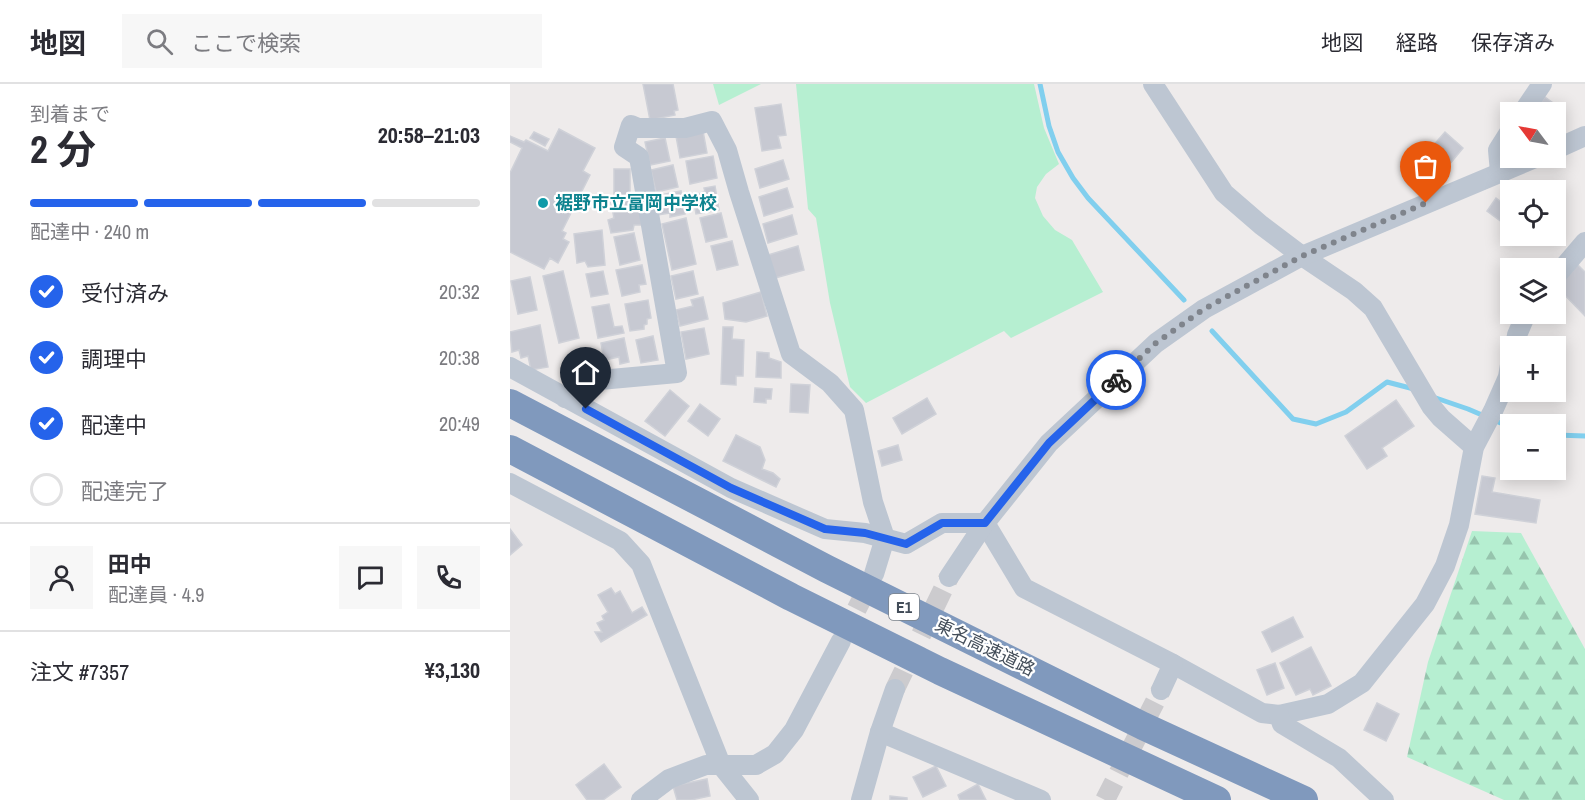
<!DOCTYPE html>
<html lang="ja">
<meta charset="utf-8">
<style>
:root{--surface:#fff;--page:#f7f7f7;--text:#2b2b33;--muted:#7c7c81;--line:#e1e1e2;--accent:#2563eb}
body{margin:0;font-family:"Archivo Narrow","Noto Sans JP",sans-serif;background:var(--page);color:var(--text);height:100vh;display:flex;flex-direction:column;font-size:22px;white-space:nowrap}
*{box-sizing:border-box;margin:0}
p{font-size:20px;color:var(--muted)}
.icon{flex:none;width:33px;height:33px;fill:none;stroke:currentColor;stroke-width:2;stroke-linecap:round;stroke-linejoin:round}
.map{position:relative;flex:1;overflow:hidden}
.drawer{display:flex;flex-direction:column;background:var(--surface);width:510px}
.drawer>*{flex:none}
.needle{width:39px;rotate:302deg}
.fabs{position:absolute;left:990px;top:18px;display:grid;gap:12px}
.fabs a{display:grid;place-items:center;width:66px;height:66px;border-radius:0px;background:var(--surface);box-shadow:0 3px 15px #0003;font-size:30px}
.pin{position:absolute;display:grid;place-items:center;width:51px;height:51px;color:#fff;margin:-62px -26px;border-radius:50% 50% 50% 0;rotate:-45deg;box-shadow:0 0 6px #0007}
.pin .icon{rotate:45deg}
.courier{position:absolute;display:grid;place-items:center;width:60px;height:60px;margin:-30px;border:4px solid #2563eb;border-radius:50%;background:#fff;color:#222;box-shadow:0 2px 8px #0007}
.summary em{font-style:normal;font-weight:700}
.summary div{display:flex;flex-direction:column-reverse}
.summary{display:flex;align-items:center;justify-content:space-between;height:102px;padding:0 30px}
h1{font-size:39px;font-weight:700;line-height:45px}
.bar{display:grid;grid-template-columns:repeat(4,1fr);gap:9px 6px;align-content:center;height:72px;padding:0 30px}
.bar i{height:8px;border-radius:4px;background:var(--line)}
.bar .active{background:var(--accent)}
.bar p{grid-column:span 4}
.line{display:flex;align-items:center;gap:15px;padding:0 30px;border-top:2px solid var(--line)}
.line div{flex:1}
.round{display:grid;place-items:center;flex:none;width:63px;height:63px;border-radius:0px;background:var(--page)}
ol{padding:0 30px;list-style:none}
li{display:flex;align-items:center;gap:18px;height:66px}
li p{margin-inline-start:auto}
li .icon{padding:6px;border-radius:50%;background:var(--accent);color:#fff;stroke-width:4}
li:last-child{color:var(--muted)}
li i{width:33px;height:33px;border:3px solid var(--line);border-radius:50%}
header{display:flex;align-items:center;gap:36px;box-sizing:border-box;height:84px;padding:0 30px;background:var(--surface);border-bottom:2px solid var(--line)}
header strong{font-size:28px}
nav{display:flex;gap:33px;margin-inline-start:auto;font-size:21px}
.search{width:420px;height:54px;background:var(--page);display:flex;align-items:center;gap:15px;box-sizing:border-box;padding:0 21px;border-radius:0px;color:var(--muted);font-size:22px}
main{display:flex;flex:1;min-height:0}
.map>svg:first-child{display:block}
.green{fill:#b6efd1}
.forest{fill:url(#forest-firs)}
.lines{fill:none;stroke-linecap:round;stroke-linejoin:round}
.stream{stroke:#81cfee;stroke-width:5}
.building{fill:#c7c9d2;stroke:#cfd1d8;stroke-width:1.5}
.minor-tunnel{stroke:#cccbce;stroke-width:20;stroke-dasharray:20 10;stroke-linecap:butt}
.minor{stroke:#bdc6d2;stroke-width:20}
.highway{stroke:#8099bd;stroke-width:28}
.done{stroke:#7f848c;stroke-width:6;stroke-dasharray:0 10.8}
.route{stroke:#2563eb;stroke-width:8}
.culture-dot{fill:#0f9aa8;stroke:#fff;stroke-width:2}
.labels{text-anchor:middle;stroke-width:4.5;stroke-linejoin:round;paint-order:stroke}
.shield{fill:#fff;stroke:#7b828b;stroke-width:1.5}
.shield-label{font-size:16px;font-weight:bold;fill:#434d59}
.culture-label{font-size:18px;font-weight:bold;fill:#0d838f;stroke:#fff;text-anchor:start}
.street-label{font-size:18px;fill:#434d59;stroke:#fff}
</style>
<header>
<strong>地図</strong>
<div class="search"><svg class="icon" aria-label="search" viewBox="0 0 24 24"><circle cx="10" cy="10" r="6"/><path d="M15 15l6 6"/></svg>ここで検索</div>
<nav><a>地図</a><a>経路</a><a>保存済み</a></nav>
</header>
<main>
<section class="drawer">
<div class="summary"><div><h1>2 分</h1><p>到着まで</p></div><em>20:58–21:03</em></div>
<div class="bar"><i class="active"></i><i class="active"></i><i class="active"></i><i></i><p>配達中 · 240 m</p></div>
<ol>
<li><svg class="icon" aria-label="check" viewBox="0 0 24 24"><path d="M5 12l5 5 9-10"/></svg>受付済み<p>20:32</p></li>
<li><svg class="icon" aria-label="check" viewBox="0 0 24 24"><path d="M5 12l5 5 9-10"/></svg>調理中<p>20:38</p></li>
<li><svg class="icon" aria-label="check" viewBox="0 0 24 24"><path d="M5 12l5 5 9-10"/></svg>配達中<p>20:49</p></li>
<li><i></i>配達完了</li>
</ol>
<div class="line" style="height:108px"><a class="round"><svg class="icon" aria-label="person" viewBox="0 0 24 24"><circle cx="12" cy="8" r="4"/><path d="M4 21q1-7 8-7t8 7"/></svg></a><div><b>田中</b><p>配達員 · 4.9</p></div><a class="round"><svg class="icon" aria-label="chat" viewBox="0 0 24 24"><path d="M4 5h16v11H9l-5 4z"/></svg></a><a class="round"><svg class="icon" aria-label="phone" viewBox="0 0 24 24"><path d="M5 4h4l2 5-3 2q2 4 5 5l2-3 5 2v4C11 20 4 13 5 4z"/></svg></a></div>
<div class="line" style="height:78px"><div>注文 #7357</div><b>¥3,130</b></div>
</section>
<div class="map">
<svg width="1075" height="716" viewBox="0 0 1075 716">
<defs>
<pattern id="forest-firs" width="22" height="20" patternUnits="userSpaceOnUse" patternTransform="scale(1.5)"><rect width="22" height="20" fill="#b6efd1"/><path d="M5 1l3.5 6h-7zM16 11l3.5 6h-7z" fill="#96c4ad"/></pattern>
</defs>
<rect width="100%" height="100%" fill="#eeebeb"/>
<g class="green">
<path d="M203 0H251L209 21Z"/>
<path d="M286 0H524L534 44 549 80 536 90 527 103 525 114 533 132 545 146 562 156 593 208 501 254 494 247 356 319 340 303 320 219 306 134 298 125Z"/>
</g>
<path class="forest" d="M962 447 1011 449 1075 565V716H994L897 673 918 578Z"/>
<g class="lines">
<g class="stream">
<path d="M530 0 539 42 548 68 563 94 578 114 674 216"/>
<path d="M702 247 783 335 806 340 836 328 877 298 904 305"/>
<path d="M923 313 958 325 1000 343"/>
<path d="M1046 351 1075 352"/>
</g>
</g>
<g class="building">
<path d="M133 0H163L168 26 164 27 165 31 140 36Z"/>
<path d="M1035 13 1054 27 1046 38V28H1023Z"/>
<path d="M271 20 276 51 268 52 271 64 252 67 245 24Z"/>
<path d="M49 45 85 64 73 87 80 91 52 147 56 149 53 155 59 158 48 179 40 174 34 185 0 168V89L12 64 0 58V52L14 58 16 56 38 67Z"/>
<path d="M193 47 197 69 170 74 166 52Z"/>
<path d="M24 48 39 55 35 62 20 54Z"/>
<path d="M935 48 953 64 934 87 915 71Z"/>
<path d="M155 54 160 77 140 81 135 58Z"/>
<path d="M203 72 207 94 180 100 176 77Z"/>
<path d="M273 76 279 95 250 104 245 85Z"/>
<path d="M163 81 168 103 146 108 141 86Z"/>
<path d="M104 85H120V111L104 114Z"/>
<path d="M205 102 209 126 186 130 183 113 195 107 194 104Z"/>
<path d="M277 104 283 123 254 132 249 113Z"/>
<path d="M171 107 175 130 160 133V129L148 131 145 112Z"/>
<path d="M995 110 1000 114V144L977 127 986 114 990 117Z"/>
<path d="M128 115 132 141H124L123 146 101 149 98 136 104 134 101 119Z"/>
<path d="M211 129 217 153 196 158 190 134Z"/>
<path d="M282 131 287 150 258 159 253 140Z"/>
<path d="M176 134 186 180 162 186 152 140Z"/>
<path d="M92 146 95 181 78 183 75 177 67 179 64 150Z"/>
<path d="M124 149 130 176 110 181 104 153Z"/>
<path d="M222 157 228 181 207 186 201 162Z"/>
<path d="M288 162 294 186 265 194 258 171Z"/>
<path d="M1067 180 1075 188V232L1046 202Z"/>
<path d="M132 181 136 200 129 201 130 208 112 212 106 186Z"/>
<path d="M53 187 69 254 49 259 33 192Z"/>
<path d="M93 187 98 210 81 213 76 190Z"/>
<path d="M183 187 188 210 166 215 161 192Z"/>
<path d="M20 193 27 226 8 230 1 197Z"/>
<path d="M251 208 257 232 236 238 215 235 213 219Z"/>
<path d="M193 213 198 235 170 242 166 226 183 222 181 216Z"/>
<path d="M138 216 141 234 137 235V240L134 241V245L120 247 115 220Z"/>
<path d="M99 220 104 243 112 242 114 249 88 254 82 223Z"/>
<path d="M30 241 38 283 21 286 18 272 11 274 9 266 2 268 0 248Z"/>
<path d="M213 243H223L222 255 234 256 233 292H226V301L211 300Z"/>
<path d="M194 244 199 270 176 275 171 248Z"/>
<path d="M143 252 148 276 131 279 126 256Z"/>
<path d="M114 254 119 278 110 280 109 273 94 276 91 259Z"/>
<path d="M247 268 259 269V274L271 278V294L246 293Z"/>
<path d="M281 300 300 301 298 329 280 328Z"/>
<path d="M245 304 262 305 261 315H256V319L244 318Z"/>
<path d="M160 306 179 322 155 352 135 337Z"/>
<path d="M417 314 426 330 392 350 383 334Z"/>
<path d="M886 316 904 342 872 364 877 372 857 385 835 352Z"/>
<path d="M190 320 210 335 198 352 178 337Z"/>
<path d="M226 351 250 363 255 376 252 385 263 389 270 395 266 403 213 377Z"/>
<path d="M388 361 392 376 372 382 368 367Z"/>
<path d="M972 392 985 394 982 408 1030 416 1026 439 965 430Z"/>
<path d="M0 445 12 461 0 471Z"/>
<path d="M101 504 105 510 110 507 122 529 132 523 137 531 91 558 85 548H92L87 539 94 536 92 532 98 528 88 511Z"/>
<path d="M783 533 793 553 762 568 752 548Z"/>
<path d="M801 563 821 602 803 611 800 605 786 611 770 579Z"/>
<path d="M765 579 774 604 757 611 747 586Z"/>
<path d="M867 619 889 630 876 657 854 646Z"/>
<path d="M94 680 111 703 93 716H77L66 701Z"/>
<path d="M426 682 436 702 413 713 403 693Z"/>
<path d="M197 695 200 712 181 716H167L163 702Z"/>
<path d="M468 700 476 716H450L448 711Z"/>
<path d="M380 712 397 714V716H380Z"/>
</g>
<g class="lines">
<g class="minor-tunnel">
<path d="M333 552 362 495"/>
<path d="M385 605 439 493"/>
<path d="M595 716 651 606"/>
</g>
<g class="minor">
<path d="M643 0 714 109 751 141 792 172 844 207 863 224 921 322 931 334 964 363"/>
<path d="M1013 28 1032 0"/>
<path d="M1046 65 1075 52"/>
<path d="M990 88 988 66 1000 47"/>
<path d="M1046 192 1075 158"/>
<path d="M1005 262 1007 251 1016 230"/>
<path d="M0 283 221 404 315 445 355 449 396 460 432 439H475L514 504 663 580 752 629 769 631 818 620 852 599 915 520 935 482 949 441 964 363 983 327 998 293 1000 281"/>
<path d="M55 314 90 296 167 289 129 73 114 63 121 41 128 44H175L202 37 217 66 229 108 281 270 320 299 344 326 363 418 375 454 364 490"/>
<path d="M0 399 110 457 131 480 211 681 239 716"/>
<path d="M439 493 475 439 539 359 646 259 694 225 792 172 1025 74"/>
<path d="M651 606 663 580"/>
<path d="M769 631 772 640 829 674 874 716"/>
<path d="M370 648 531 716"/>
<path d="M131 716 159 695 196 681H246L265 670 284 646 331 557"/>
<path d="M351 716 370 648 385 605"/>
</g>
<g class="highway">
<path d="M0 319 317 485 633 642 794 716"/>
<path d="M0 365 281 513 430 587 707 716"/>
</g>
</g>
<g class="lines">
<path class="done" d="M606 296 646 259 694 225 792 172 916 119"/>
<path class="route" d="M76 325 221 404 315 445 355 449 396 460 432 439H475L539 359 606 296"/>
</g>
<circle class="culture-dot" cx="33" cy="119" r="6"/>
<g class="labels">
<rect class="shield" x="379" y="510" width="30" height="26" rx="4.5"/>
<g class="shield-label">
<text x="394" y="529">E1</text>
</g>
<g class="culture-label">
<text x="45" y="125">裾野市立富岡中学校</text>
</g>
<g class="street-label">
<text transform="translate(475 563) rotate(26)" y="6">東名高速道路</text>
</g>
</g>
</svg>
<div class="fabs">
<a><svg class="needle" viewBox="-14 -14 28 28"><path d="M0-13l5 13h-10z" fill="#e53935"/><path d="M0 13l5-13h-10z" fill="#7c7c81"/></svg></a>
<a><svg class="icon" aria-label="locate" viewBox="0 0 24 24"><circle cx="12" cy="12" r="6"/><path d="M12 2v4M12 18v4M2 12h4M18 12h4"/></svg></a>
<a><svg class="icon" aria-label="layers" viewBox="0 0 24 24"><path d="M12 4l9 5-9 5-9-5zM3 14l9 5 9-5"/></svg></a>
<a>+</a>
<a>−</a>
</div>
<div class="pin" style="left:916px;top:119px;background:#ea580c"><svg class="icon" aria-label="bag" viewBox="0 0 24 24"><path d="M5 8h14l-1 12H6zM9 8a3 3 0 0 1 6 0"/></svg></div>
<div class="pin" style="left:76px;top:325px;background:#1f2937"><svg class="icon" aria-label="home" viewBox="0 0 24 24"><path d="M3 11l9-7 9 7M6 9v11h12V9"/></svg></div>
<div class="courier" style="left:606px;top:296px"><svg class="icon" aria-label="bike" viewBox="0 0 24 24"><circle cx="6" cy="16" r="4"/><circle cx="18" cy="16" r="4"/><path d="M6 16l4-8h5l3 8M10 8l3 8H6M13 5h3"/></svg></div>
</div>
</main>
